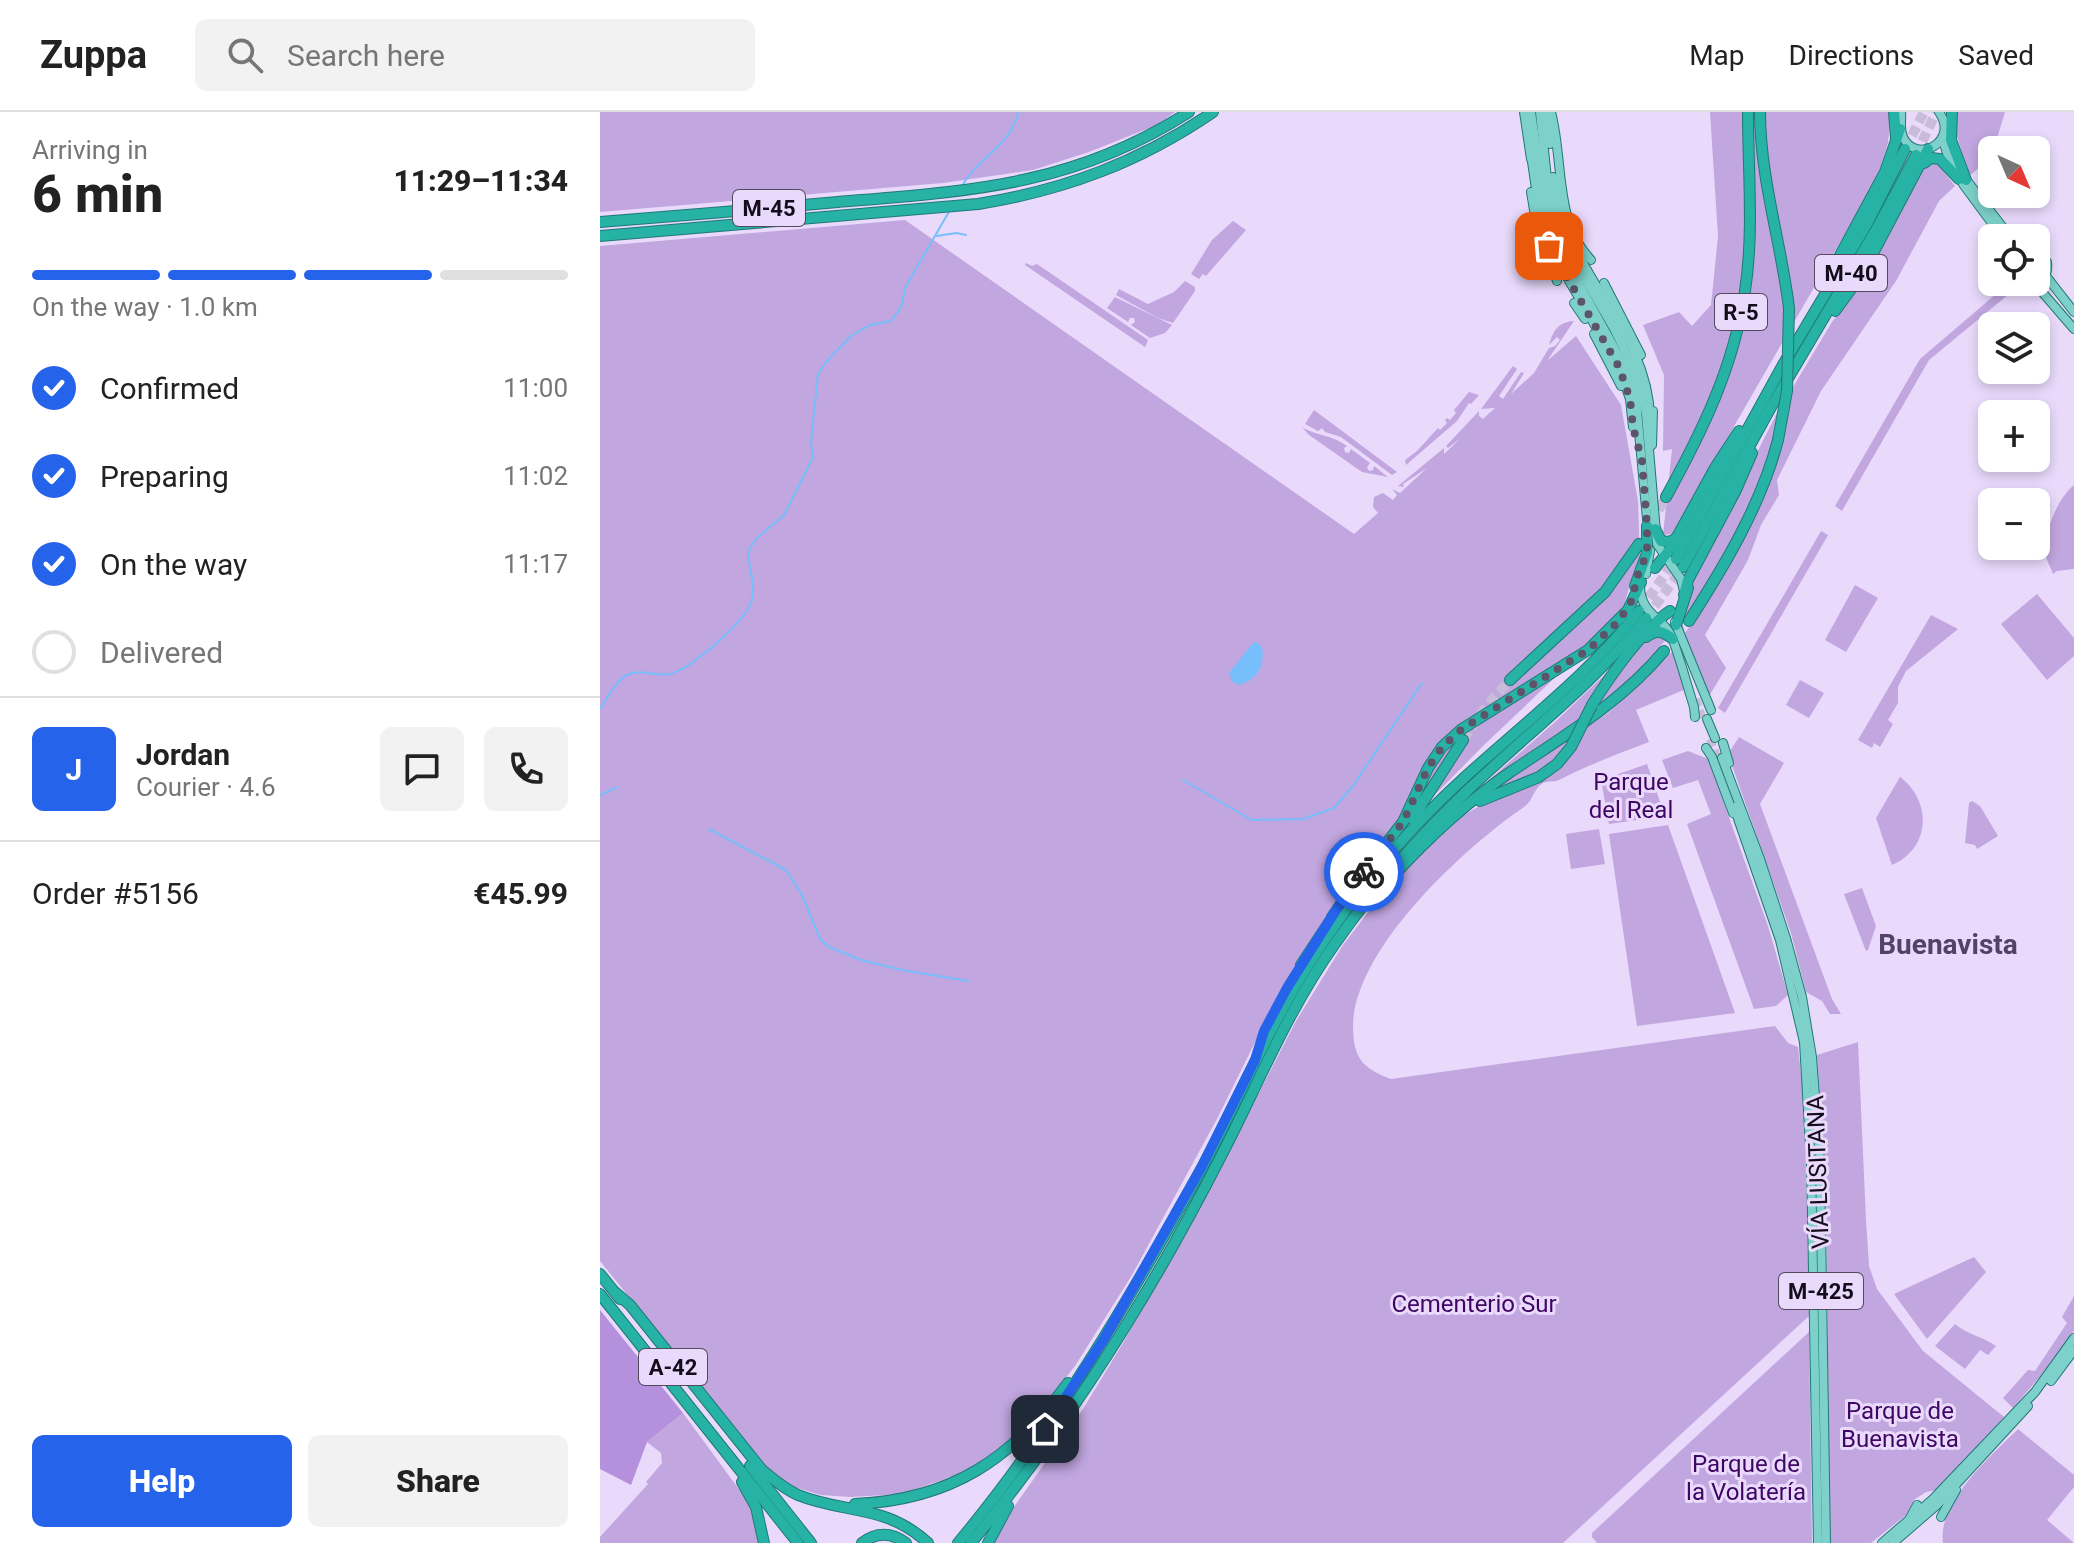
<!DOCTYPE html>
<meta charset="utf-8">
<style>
:root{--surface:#fff;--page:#f2f2f2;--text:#222;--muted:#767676;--line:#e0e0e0;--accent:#2563eb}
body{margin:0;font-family:Roboto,sans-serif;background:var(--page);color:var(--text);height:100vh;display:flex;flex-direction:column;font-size:30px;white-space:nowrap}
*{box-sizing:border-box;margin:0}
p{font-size:26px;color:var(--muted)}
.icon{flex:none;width:44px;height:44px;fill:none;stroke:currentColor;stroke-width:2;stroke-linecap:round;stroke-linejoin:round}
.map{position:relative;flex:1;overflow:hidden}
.details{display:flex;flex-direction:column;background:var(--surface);width:600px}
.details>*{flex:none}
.needle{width:52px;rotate:136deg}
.buttons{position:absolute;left:1378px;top:24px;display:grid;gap:16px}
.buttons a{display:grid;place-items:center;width:72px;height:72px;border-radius:12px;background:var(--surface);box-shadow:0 4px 12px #0003;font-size:40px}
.pin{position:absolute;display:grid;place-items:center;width:68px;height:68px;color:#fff;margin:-34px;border-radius:16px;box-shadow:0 4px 12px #0006}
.courier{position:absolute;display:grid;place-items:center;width:80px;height:80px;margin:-40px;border:6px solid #2563eb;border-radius:50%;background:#fff;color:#222;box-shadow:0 2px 10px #0007}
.summary em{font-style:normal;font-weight:800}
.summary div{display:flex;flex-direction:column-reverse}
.summary{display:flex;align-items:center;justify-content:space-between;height:136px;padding:0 32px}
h1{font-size:52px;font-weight:800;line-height:60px}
.bar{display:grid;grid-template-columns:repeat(4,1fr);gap:12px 8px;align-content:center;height:96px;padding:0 32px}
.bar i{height:10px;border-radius:6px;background:var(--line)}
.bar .active{background:var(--accent)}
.bar p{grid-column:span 4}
.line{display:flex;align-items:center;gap:20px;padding:0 32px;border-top:2px solid var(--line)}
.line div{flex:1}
.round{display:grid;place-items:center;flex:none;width:84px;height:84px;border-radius:12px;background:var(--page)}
ol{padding:0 32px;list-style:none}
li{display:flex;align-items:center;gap:24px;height:88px}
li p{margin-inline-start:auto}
li .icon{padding:8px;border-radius:50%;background:var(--accent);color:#fff;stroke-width:4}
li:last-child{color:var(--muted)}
li i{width:44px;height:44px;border:4px solid var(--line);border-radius:50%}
.button{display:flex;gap:16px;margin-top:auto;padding:16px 32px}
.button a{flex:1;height:92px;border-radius:12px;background:var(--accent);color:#fff;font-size:32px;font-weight:800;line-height:92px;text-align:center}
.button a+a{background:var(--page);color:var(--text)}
header{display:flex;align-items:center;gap:48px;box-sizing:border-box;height:112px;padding:0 40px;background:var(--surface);border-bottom:2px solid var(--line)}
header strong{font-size:38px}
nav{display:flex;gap:44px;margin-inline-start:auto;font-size:28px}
.search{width:560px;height:72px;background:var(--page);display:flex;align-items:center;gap:20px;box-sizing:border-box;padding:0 28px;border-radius:12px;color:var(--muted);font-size:30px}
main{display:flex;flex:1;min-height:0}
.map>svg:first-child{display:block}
.green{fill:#c1a6df}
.forest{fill:#b590dc}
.water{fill:#76befc}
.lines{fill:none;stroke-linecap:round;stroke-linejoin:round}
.stream{stroke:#76befc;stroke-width:2}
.primary-tunnel{stroke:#c9bbda;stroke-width:8;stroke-dasharray:8 4;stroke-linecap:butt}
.highway-tunnel{stroke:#c9bbda;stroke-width:10;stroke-dasharray:10 5;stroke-linecap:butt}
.primary-casing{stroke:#207875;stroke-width:10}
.highway-casing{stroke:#207875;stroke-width:12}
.primary{stroke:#7dd1ca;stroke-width:8}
.highway{stroke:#27b2a6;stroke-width:10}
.highway-bridge-casing{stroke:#207875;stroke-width:12;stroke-linecap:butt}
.highway-bridge{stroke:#27b2a6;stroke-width:10}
.done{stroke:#5e5469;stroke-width:8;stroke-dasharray:0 14.4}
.route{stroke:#2563eb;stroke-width:10}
.labels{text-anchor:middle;stroke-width:6;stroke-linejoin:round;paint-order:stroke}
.shield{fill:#e9dafc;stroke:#534a5e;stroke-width:2}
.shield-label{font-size:22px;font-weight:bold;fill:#130c1a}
.park-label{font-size:24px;fill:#3f0664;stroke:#e9dafc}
.street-label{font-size:24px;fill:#130c1a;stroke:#e9dafc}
.quarter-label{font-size:28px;font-weight:bold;fill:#534265;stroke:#e9dafc}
</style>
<header>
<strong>Zuppa</strong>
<div class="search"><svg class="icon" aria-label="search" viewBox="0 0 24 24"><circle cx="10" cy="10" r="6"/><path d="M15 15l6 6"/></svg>Search here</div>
<nav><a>Map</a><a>Directions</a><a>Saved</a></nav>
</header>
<main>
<section class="details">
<div class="summary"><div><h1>6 min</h1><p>Arriving in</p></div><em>11:29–11:34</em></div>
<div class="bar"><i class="active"></i><i class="active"></i><i class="active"></i><i></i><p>On the way · 1.0 km</p></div>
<ol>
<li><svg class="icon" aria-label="check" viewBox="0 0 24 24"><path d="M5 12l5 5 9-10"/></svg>Confirmed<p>11:00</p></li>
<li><svg class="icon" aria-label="check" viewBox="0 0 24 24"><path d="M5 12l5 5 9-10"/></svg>Preparing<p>11:02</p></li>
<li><svg class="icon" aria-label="check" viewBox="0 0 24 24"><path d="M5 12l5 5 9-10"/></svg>On the way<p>11:17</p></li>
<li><i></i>Delivered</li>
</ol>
<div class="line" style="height:144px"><b class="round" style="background:var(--accent);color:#fff">J</b><div><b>Jordan</b><p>Courier · 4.6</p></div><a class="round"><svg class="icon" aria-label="chat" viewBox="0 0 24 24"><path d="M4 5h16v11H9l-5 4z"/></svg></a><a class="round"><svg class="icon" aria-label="phone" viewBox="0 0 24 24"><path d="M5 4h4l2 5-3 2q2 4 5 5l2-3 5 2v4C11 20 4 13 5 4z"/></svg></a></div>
<div class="line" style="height:104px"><div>Order #5156</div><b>€45.99</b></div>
<div class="button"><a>Help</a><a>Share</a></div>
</section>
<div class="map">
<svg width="1474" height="1431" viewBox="0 0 1474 1431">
<rect width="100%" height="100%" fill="#e9dafc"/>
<g class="green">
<path d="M0 0H575L557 13 489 40 433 58 343 71 0 100Z"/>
<path d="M1110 0H1291L1288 31 1277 66 1072 422 1063 423 1072 337 1063 339 1064 263 1043 213 1079 200 1092 214 1111 193 1118 124Z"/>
<path d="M1357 0H1405L1391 46 1369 64 1357 24Z"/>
<path d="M1337 51 1355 74 1339 89 1296 169 1221 279 1177 368 1179 383 1161 413 1148 448 1105 523 1126 556 1108 586C1101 570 1080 528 1080 512 1081 497 1092 490 1092 469L1182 291C1168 357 1142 422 1105 479 1098 490 1089 499 1082 509L1085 521 1106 491 1183 328 1193 275 1232 210 1265 166 1322 58Z"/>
<path d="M305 108 754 422 778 401 773 395 774 385 783 381 793 388 797 383 792 377 800 381 827 356 803 372 804 375 798 374 844 336V342L861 326 848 336 846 334 879 299V304L883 307 895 296 881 297 913 254 917 257 899 284 903 287 921 260 924 261 911 282 934 261 949 236 955 234 960 228 957 225 949 233C953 219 958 210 974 209L947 249 976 224 1021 293 1038 389 1040 450 1033 463 1024 493 1002 521 884 633 748 771 671 898 618 1005 532 1163 475 1254 431 1310 395 1343 356 1363 302 1382 251 1385 221 1383 191 1374 165 1354 0 1149V134Z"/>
<path d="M633 109 646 118 606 164 603 162 599 167 591 162 612 128Z"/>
<path d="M426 151 432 154 437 152 548 228 545 235 425 153Z"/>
<path d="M585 169 595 175V179L573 211 558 206 516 183 519 177 548 192 574 180Z"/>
<path d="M1410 170H1417L1420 173 1329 248 1242 399 1235 394 1320 247Z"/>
<path d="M515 185 572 213 565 221 550 226 531 213 535 210 534 206H530L528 210 507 196Z"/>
<path d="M869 280 879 283 871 292 869 291 857 309 806 353 805 348 817 339 838 316 840 318 847 311 845 308 847 306 850 308 856 301 854 298Z"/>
<path d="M714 298 797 360 792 363 741 325 725 320 722 316 718 319 705 312Z"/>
<path d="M702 315C716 324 733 323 747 334L744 336 745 340 749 341 751 337 770 351 767 355 769 359 773 358 774 354 788 365 762 360 709 323Z"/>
<path d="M1474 373V457L1457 459 1453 462C1451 456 1447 450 1446 444 1443 422 1457 387 1474 373Z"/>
<path d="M1221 419 1228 423 1125 601 1118 596Z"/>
<path d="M1255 473 1278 486 1246 540 1225 528Z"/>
<path d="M1437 482 1474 526V544L1447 568 1401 512Z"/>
<path d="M1331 503 1358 517 1306 559 1298 575V591L1288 608 1293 612 1280 635 1274 631 1272 636 1258 628Z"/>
<path d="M1055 523 1067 527 1060 534 1061 537 1020 579 849 703 955 610 1020 548 1017 562 1045 528Z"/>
<path d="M1072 540 1086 577 1036 598 1049 630C1018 642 988 653 959 668 953 671 949 668 943 671 933 677 933 689 924 695 864 736 755 836 753 913 753 946 762 956 791 967L1175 914 1188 931 1198 935 1205 999 1209 1204 963 1431H393L404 1409 483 1297 523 1231 596 1103 696 909 743 833 792 769 865 702 949 657 884 683 1008 601Z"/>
<path d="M1200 568 1224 581 1209 606 1186 593Z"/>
<path d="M1139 625 1184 651 1160 692 1232 887 1241 902H1230L1222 889 1206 880 1191 821 1128 642Z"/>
<path d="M1088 639 1108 647 1168 814 1188 883 1176 894 1154 897 1087 712 1111 702 1098 668 1073 676 1062 648Z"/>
<path d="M1047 652 1065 704 1009 712 1001 668Z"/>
<path d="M1300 665C1332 689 1331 736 1292 753L1276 706Z"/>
<path d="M1372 689 1380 694 1398 724 1377 737 1375 733 1365 731 1369 691Z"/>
<path d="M1068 713 1135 901 1037 914 1009 722Z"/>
<path d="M999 717 1005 752 971 757 966 722Z"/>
<path d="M1262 776 1276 814 1268 838 1266 839 1244 782Z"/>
<path d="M1258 930 1266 1108 1269 1154 1277 1177 1323 1239 1404 1305 1337 1378 1326 1380 1315 1387 1306 1403 1271 1431H1230L1226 1066 1217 943Z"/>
<path d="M1374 1145 1386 1160 1327 1227 1294 1182Z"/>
<path d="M1474 1184V1218L1461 1240 1413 1296 1403 1286 1428 1258 1435 1259 1467 1211 1462 1205Z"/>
<path d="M1355 1212C1368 1223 1382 1224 1396 1234L1388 1243 1380 1238 1365 1257 1335 1234Z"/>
<path d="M1209 1220 1212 1431H997L992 1425V1421Z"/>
<path d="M83 1301 149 1391 160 1431H0V1425L48 1372 46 1370 62 1351 61 1341 47 1330Z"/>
<path d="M1418 1317 1474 1363V1375L1447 1408 1474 1431H1343C1337 1390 1392 1343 1418 1317Z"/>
</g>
<path class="forest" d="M0 1198 83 1301 47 1330 31 1373 0 1357Z"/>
<path class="water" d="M656 530 662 535C665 553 658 568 638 573L632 569 629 561 652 532Z"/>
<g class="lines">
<g class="stream">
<path d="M362 74C377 46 412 33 418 0"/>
<path d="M337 124 356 121 366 123"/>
<path d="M0 597C7 587 15 569 27 563 42 556 55 565 70 562 92 556 145 510 152 488 156 473 148 454 148 439L157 426 184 403 213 345 211 330 218 262 225 251 252 223 270 213 291 209 301 195 306 174 350 98"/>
<path d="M583 668 652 708 703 707 734 696 752 675 822 571"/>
<path d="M0 683 17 675"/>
<path d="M109 717 186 758 201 781 220 827 229 835 261 848 302 858 368 869"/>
</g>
<g class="primary-tunnel">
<path d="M1096 587 1103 608"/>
<path d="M1110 627 1118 647"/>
</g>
<g class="highway-tunnel">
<path d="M1305 37 1324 0"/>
<path d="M1316 43 1336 0"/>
<path d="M1051 411 1066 385"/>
<path d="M1040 498 1076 447"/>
<path d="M1046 506 1083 456"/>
<path d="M863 628 887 593 910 568"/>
</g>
<defs>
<g id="primary">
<path d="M924 0 931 47"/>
<path d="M931 0 947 107 952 123 1031 266 1036 287 1048 418"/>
<path d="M940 0 948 76 959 122 1013 215 1038 265 1046 302 1057 432 1081 467 1084 479"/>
<path d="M946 0 950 32"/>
<path d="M951 0C964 49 954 110 991 148"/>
<path d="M1301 0C1302 9 1299 16 1303 25 1316 53 1360 30 1339 0"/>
<path d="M1342 26 1348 44 1411 126"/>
<path d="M931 43 940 104 949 134 1019 255 1030 287 1033 315"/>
<path d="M953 65C961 157 1048 215 1050 305"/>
<path d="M1363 72 1403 126"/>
<path d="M931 80 936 110"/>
<path d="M941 127 957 169"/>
<path d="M1446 164 1474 200"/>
<path d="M1419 170C1435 178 1449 169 1447 150L1436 139"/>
<path d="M1004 171 1041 243"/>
<path d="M1436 173 1474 217"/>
<path d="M974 191 985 207"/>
<path d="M994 222 1021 274"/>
<path d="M1052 333 1053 299"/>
<path d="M1046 462 1050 439"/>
<path d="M1040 475C1041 504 1066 506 1073 528 1081 550 1087 573 1094 595L1095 605"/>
<path d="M1075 510 1111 598"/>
<path d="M1107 607 1115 626"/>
<path d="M1123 631 1129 651"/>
<path d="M1106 636 1112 645 1133 701"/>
<path d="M1122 646 1160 747 1186 826 1202 885 1212 945 1220 1049 1226 1431"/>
<path d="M1134 695 1180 828 1204 930 1211 1050 1218 1431"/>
<path d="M1451 1269 1474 1238"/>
<path d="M1341 1405 1356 1378"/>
<path d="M1310 1406 1317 1393"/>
<path d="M1282 1431 1333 1387 1435 1280 1474 1226"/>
<path d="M1293 1431 1337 1393 1428 1294"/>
</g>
<g id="highway">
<path d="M1160 0C1160 66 1181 130 1189 196"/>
<path d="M1294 0 1296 26"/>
<path d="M1352 0 1351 28 1366 68"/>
<path d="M1324 51 1331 46 1340 47 1359 67"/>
<path d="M0 110C79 104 159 97 238 90 370 79 474 74 589 0"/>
<path d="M0 124 378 92C465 78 540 50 613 0"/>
<path d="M1224 173 1285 60 1300 17"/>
<path d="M1235 199 1262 162 1328 37"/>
<path d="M1066 385C1103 318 1134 254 1145 179 1154 120 1148 59 1148 0"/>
<path d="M1055 417 1061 429 1069 430 1077 426"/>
<path d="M1076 447 1184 251 1267 112 1305 37"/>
<path d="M1083 455 1171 295 1277 116 1316 43"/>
<path d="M1055 456 1071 436 1115 356 1139 319"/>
<path d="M1035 474 1047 441V414"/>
<path d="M1084 483 1088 468 1135 380 1152 341"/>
<path d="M1089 509C1125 453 1161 393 1178 328"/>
<path d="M1076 513 1088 476"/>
<path d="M1046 525C1056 517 1063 519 1073 527"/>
<path d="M910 568 1005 480 1039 432"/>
<path d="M992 593C1010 564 1043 517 1070 499"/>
<path d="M880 689 939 665 957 652"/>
<path d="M812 707 863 628"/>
<path d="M794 763C829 725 867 690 909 661 965 623 1020 591 1064 539"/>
<path d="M732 805 751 777 803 710 828 656 842 635 862 617 988 538 1028 498 1041 470"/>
<path d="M701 853 736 800"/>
<path d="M0 1162 20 1187"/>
<path d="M16 1181 30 1193 162 1358C173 1367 184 1377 198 1383 245 1402 286 1392 328 1431"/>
<path d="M0 1182 198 1431"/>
<path d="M150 1354 211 1431"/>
<path d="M142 1370 156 1395 164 1431"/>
<path d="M255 1392C351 1388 412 1347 468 1271"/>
<path d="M262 1431C276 1420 291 1420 306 1431"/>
<path d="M358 1431C454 1316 530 1187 602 1056 642 981 674 902 722 832 763 771 810 715 864 666 923 612 988 563 1039 499"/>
<path d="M371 1431C468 1313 550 1183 620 1046 657 975 687 899 734 833 774 776 817 726 868 678 928 621 994 571 1046 506"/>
<path d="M388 1431 408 1394"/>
</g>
</defs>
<use href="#primary" class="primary-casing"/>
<use href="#highway" class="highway-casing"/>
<use href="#primary" class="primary"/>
<use href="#highway" class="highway"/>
<defs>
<g id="highway-bridge">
<path d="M1178 328 1187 279 1189 196"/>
<path d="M957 652 971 635 992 593"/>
</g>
</defs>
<use href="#highway-bridge" class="highway-bridge-casing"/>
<use href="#highway-bridge" class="highway-bridge"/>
</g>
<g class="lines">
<path class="done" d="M764 760 803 710 828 656 842 635 862 617 988 538 1019 509 1034 485 1035 470 1047 441V414L1042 349 1033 315 1030 287 1019 255 949 134"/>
<path class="route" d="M445 1317 504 1227 601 1056 655 948 664 919 687 876 736 798 764 760"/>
</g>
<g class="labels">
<g class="shield">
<rect x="133" y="78" width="72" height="36" rx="6"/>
<rect x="1215" y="143" width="72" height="36" rx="6"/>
<rect x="1115" y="182" width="52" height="36" rx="6"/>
<rect x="1179" y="1161" width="84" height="36" rx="6"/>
<rect x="39" y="1237" width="68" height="36" rx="6"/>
</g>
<g class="shield-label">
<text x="169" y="104">M-45</text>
<text x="1251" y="169">M-40</text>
<text x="1141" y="208">R-5</text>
<text x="1221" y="1187">M-425</text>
<text x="73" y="1263">A-42</text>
</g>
<g class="park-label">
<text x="1031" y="678">Parque<tspan x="1031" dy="28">del Real</tspan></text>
<text x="874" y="1200">Cementerio Sur</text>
<text x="1300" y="1307">Parque de<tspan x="1300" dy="28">Buenavista</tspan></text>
<text x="1146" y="1360">Parque de<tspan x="1146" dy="28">la Volatería</tspan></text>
</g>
<g class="street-label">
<text transform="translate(1218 1060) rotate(-92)" y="8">VÍA LUSITANA</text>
</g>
<g class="quarter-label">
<text x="1348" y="842">Buenavista</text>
</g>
</g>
</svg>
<div class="buttons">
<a><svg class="needle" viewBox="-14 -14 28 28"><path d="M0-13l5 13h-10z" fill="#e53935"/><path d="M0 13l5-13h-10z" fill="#767676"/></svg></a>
<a><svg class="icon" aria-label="locate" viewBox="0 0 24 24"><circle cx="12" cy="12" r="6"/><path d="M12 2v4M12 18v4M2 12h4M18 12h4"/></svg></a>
<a><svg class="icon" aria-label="layers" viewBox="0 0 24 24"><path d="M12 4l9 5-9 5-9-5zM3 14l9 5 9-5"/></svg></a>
<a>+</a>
<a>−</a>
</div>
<div class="pin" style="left:949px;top:134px;background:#ea580c"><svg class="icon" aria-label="bag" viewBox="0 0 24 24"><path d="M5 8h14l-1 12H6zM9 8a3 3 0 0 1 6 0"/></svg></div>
<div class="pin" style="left:445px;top:1317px;background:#1f2937"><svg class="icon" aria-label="home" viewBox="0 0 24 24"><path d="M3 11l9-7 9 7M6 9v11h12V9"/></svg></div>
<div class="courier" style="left:764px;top:760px"><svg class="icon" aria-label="bike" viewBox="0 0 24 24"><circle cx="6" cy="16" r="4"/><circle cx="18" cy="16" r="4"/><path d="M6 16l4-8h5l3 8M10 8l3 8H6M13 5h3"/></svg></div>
</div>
</main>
